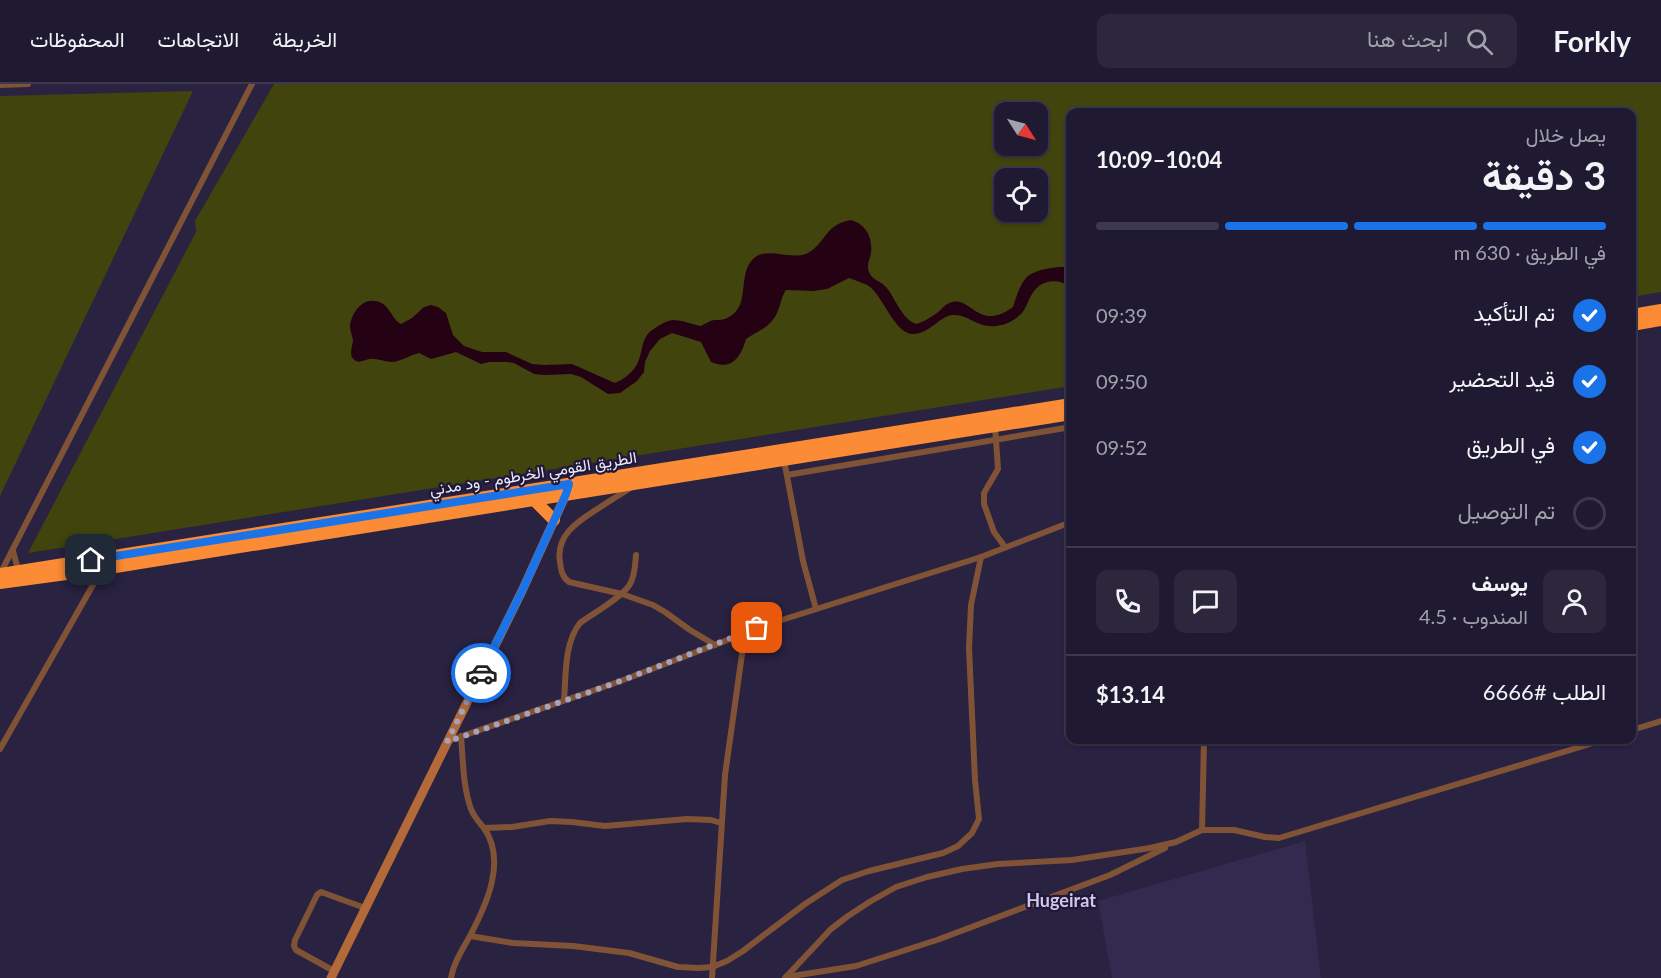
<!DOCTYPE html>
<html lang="ar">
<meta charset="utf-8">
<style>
:root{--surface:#1f1a31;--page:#2c273d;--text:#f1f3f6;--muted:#a1a1ab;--line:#3c384d;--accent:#1a73e8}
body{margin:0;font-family:Lato,Vazirmatn,sans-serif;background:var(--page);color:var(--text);direction:rtl;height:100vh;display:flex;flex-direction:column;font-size:22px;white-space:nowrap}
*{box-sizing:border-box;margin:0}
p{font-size:20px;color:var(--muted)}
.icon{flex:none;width:33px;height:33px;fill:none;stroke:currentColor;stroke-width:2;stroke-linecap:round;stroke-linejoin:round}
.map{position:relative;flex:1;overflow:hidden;direction:ltr}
.side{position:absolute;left:1066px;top:24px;width:570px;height:636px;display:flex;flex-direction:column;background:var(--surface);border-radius:12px;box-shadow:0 2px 4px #0004,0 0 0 2px var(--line);direction:rtl}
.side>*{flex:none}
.needle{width:39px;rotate:126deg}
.tools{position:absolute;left:994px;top:18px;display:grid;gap:12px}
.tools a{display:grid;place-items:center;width:54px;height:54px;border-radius:12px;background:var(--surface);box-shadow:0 2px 4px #0004,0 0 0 2px var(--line);font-size:30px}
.pin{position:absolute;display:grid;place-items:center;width:51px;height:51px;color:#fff;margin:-26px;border-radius:12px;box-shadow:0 3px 9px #0006}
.courier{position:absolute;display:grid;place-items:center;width:60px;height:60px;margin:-30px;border:4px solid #1a73e8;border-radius:50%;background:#fff;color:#222;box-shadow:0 2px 8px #0007}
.summary em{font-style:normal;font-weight:700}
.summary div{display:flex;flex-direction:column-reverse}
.summary{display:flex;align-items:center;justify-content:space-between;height:102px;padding:0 30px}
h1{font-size:39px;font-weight:700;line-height:45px}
.bar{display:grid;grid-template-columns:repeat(4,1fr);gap:9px 6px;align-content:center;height:72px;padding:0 30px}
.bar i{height:8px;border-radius:4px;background:var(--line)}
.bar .selected{background:var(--accent)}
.bar p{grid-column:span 4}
.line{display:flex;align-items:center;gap:15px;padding:0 30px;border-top:2px solid var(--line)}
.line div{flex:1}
.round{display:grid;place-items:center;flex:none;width:63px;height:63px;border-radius:12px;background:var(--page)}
ol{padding:0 30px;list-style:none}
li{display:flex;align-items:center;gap:18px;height:66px}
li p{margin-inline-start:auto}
li .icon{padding:6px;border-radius:50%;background:var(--accent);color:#fff;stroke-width:4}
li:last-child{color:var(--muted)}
li i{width:33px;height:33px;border:3px solid var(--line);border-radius:50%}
header{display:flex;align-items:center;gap:36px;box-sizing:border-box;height:84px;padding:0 30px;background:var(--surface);border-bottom:2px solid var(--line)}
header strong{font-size:28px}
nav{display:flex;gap:33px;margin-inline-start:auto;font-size:21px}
.search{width:420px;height:54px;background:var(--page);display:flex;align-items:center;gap:15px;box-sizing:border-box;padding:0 21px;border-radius:12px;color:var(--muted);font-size:22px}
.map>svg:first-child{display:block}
.built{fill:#332a4f}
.green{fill:#41440d;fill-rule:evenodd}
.water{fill:#240213}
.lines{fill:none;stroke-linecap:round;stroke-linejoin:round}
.street{stroke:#815336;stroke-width:6}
.secondary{stroke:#b36a38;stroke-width:9}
.highway{stroke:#fc8b35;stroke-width:12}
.done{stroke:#a6a2ba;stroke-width:6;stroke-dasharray:0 10.8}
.route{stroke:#1a73e8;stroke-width:8}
.labels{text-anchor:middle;stroke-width:4.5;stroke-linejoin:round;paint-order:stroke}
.street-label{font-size:16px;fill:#eae7fb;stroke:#201836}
.neighbourhood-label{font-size:18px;font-weight:bold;fill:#cec7ef;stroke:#201836}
</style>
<header>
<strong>Forkly</strong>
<div class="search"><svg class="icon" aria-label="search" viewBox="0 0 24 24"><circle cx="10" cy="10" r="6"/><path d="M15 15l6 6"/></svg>ابحث هنا</div>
<nav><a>الخريطة</a><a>الاتجاهات</a><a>المحفوظات</a></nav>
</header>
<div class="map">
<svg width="1661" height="894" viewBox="0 0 1661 894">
<rect width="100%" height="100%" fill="#292241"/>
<path class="built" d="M1305 757 1321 894H1112L1098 817Z"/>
<g class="green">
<path d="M274 0H1661V208L1632 213V28H1071V302L28 469 196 148 195 137ZM1005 28H1038V62H1005ZM1005 94H1038V128H1005Z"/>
<path d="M193 7 0 412V12Z"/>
</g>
<path class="water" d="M851 136C866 140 873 154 871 169 870 175 866 181 869 188 872 196 881 197 886 203 896 215 901 234 916 240 923 238 930 234 937 229 942 225 945 220 952 218 972 213 979 248 1013 223 1016 214 1020 199 1028 192 1037 185 1060 182 1071 183V203C1058 194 1041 195 1032 210 1028 216 1026 225 1021 230 1016 235 1007 240 1001 241 979 247 970 230 953 231 939 232 929 251 912 250 895 249 883 213 870 203 865 199 856 197 849 194L827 205 813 207 786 206C781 213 781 221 777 229 771 243 758 247 746 255 741 273 732 287 711 278L701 258 672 249 660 255 650 267 645 278 644 288 637 297 620 309 608 310 581 293 571 290 545 291 534 290 514 279 507 278H489L481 280 456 268 431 275 419 269C410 271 402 277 392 278 384 278 377 274 369 275 365 276 360 279 356 277 347 272 353 262 353 256 352 251 350 246 350 242 351 230 362 215 374 217 390 218 390 234 401 240L412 234 424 223 431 221 438 223 446 229 453 251 464 262 482 268H506L532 280 545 281 572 280 615 299C622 296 629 291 634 285 645 271 638 254 655 244 661 240 666 237 673 236 682 236 691 240 701 242 705 240 709 237 714 236 718 236 723 236 727 234 752 223 736 190 754 174 768 162 791 177 808 169 826 159 825 140 851 136Z"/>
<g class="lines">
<g class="street">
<path d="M0 1 28 0"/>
<path d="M995 342 998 385 984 409V420L994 448 1005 463"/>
<path d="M784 376 803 477 816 525"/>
<path d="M787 391 1071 343"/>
<path d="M630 404C621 410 611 416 602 422 582 435 555 449 560 478 561 486 562 493 569 498L622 510 653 521 665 528 690 546 715 561"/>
<path d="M13 467 17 482 22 486"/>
<path d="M0 490 252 0"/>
<path d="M564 616C566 592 564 559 580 539 592 530 624 512 630 500 635 492 635 481 636 471"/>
<path d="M1632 646 1661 637"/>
<path d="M448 657 618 598 769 540 981 473 1071 438"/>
<path d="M0 665 102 485"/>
<path d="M484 744 512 743 550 737 572 738 605 742 687 735 711 736 721 739"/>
<path d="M1202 746 1204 656"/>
<path d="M470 852 513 859 573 862 629 869 678 883 699 884 712 883 727 877 743 867 805 820 842 796 869 787 943 769 958 762 972 749 979 735 975 696 969 564 971 521 981 473"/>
<path d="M334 887 296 866 294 862 295 856 317 811 321 808 365 824"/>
<path d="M786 893 856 882 937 856 1110 791 1165 764"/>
<path d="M451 894C454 876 466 861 474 844 481 830 489 813 492 797 496 779 495 760 484 744 479 738 474 733 471 725 463 703 463 676 461 652"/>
<path d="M712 894 725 691 745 549"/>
<path d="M785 894 831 845 848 832 871 817 896 803 927 793 962 785 998 780 1072 776 1150 764 1176 758 1202 746H1234L1265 753 1279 754 1603 656"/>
</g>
<path class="secondary" d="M331 894 522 507 567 408"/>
<g class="highway">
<path d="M1632 231 1661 226"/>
<path d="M1632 241 1661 236"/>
<path d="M533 415 554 436"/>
<path d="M0 490 1071 320"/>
<path d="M0 499 103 485 1071 330"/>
</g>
</g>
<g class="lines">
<path class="done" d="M481 589 447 658 618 598 757 544"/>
<path class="route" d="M91 476 569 400 566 410 522 507 481 589"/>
</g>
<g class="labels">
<g class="street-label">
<text transform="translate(533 389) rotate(-9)" y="6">الطريق القومي الخرطوم - ود مدني</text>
</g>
<g class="neighbourhood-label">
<text x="1061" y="823">Hugeirat</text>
</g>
</g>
</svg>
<div class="tools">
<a><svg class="needle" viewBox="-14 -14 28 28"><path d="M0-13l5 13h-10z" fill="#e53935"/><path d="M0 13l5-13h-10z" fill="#a1a1ab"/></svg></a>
<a><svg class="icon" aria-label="locate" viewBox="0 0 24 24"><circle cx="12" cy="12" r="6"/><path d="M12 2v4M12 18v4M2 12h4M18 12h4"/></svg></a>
</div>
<div class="pin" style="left:757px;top:544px;background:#ea580c"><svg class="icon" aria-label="bag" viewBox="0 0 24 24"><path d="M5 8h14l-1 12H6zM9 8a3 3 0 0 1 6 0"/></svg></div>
<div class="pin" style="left:91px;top:476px;background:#1f2937"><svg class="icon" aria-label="home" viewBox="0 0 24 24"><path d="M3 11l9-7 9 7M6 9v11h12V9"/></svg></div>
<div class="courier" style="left:481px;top:589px"><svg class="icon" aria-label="car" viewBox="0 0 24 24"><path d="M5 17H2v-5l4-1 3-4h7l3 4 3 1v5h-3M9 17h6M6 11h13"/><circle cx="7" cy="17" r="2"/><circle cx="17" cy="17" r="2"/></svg></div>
<section class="side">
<div class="summary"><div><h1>3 دقيقة</h1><p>يصل خلال</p></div><em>10:04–10:09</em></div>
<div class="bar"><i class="selected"></i><i class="selected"></i><i class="selected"></i><i></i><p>في الطريق · 630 m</p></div>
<ol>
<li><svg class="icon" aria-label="check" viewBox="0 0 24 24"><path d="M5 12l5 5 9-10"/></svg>تم التأكيد<p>09:39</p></li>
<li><svg class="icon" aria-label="check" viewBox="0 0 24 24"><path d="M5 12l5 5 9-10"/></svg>قيد التحضير<p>09:50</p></li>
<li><svg class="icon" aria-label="check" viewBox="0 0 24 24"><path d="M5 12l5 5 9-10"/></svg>في الطريق<p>09:52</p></li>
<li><i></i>تم التوصيل</li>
</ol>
<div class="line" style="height:108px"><a class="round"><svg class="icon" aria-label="person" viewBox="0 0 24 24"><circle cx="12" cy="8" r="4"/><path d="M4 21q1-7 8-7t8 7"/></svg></a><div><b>يوسف</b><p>المندوب · 4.5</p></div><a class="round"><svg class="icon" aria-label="chat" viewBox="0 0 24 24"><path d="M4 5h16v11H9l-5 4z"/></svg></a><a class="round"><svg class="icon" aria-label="phone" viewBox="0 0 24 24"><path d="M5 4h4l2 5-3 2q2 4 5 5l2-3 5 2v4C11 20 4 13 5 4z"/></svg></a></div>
<div class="line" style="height:78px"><div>الطلب #6666</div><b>$13.14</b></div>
</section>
</div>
